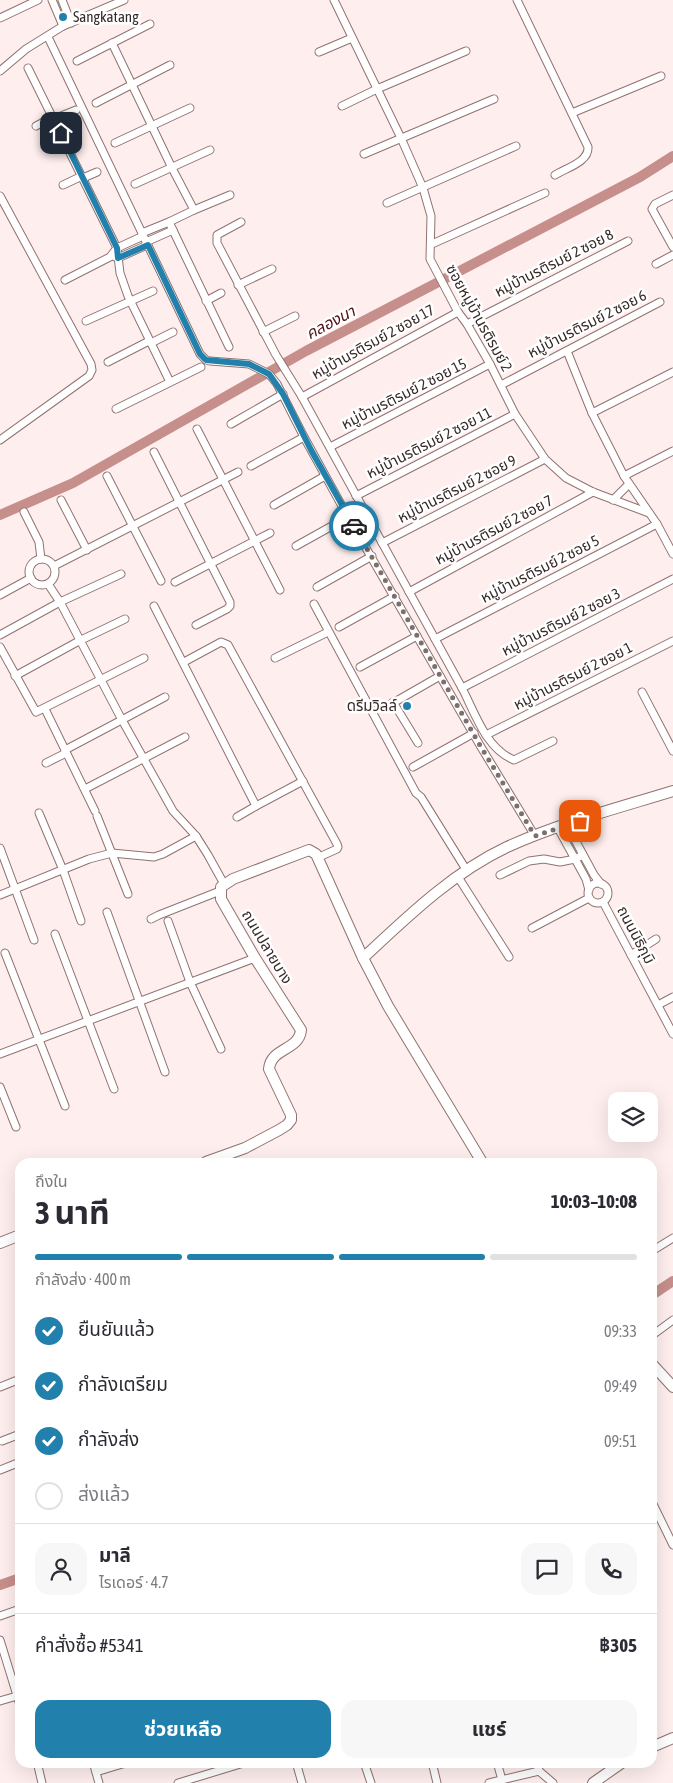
<!DOCTYPE html>
<html lang="th">
<meta charset="utf-8">
<style>
:root{--surface:#fff;--page:#f7f7f7;--text:#2b2b33;--muted:#7c7c81;--line:#e1e1e2;--accent:#2180ac}
body{margin:0;font-family:"Asap Condensed","Noto Sans Thai",sans-serif;background:var(--page);color:var(--text);height:100vh;display:flex;flex-direction:column;font-size:19px;white-space:nowrap}
*{box-sizing:border-box;margin:0}
p{font-size:16px;color:var(--muted)}
.icon{flex:none;width:28px;height:28px;fill:none;stroke:currentColor;stroke-width:2;stroke-linecap:round;stroke-linejoin:round}
.map{position:relative;flex:1;overflow:hidden}
.sheet{position:absolute;left:15px;top:1158px;width:642px;height:610px;display:flex;flex-direction:column;background:var(--surface);border-radius:15px;box-shadow:0 5px 20px #0002}
.sheet>*{flex:none}
.buttons{position:absolute;left:608px;top:1092px;display:grid;gap:10px}
.buttons a{display:grid;place-items:center;width:50px;height:50px;border-radius:10px;background:var(--surface);box-shadow:0 5px 20px #0002;font-size:25px}
.pin{position:absolute;display:grid;place-items:center;width:42px;height:42px;color:#fff;margin:-21px;border-radius:10px;box-shadow:0 2px 8px #0006}
.courier{position:absolute;display:grid;place-items:center;width:50px;height:50px;margin:-25px;border:4px solid #2180ac;border-radius:50%;background:#fff;color:#222;box-shadow:0 1px 6px #0007}
.summary em{font-style:normal;font-weight:700}
.summary div{display:flex;flex-direction:column-reverse}
.summary{display:flex;align-items:center;justify-content:space-between;height:85px;padding:0 20px}
h1{font-size:32px;font-weight:700;line-height:38px}
.bar{display:grid;grid-template-columns:repeat(4,1fr);gap:8px 5px;align-content:center;height:60px;padding:0 20px}
.bar i{height:6px;border-radius:4px;background:var(--line)}
.bar .on{background:var(--accent)}
.bar p{grid-column:span 4}
.line{display:flex;align-items:center;gap:12px;padding:0 20px;border-top:1px solid var(--line)}
.line div{flex:1}
.round{display:grid;place-items:center;flex:none;width:52px;height:52px;border-radius:15px;background:var(--page)}
ol{padding:0 20px;list-style:none}
li{display:flex;align-items:center;gap:15px;height:55px}
li p{margin-inline-start:auto}
li .icon{padding:5px;border-radius:50%;background:var(--accent);color:#fff;stroke-width:4}
li:last-child{color:var(--muted)}
li i{width:28px;height:28px;border:2px solid var(--line);border-radius:50%}
.button{display:flex;gap:10px;margin-top:auto;padding:10px 20px}
.button a{flex:1;height:58px;border-radius:15px;background:var(--accent);color:#fff;font-size:20px;font-weight:700;line-height:58px;text-align:center}
.button a+a{background:var(--page);color:var(--text)}
.map>svg:first-child{display:block}
.lines{fill:none;stroke-linecap:round;stroke-linejoin:round}
.canal{stroke:#c68f8b;stroke-width:10}
.street-casing{stroke:#90726f;stroke-width:9}
.secondary-casing{stroke:#90726f;stroke-width:12}
.street{stroke:#fff;stroke-width:7}
.secondary{stroke:#fff;stroke-width:10}
.done{stroke:#7d6f6e;stroke-width:5;stroke-dasharray:0 9}
.route{stroke:#2180ac;stroke-width:6}
.poi-dot{fill:#2180ac;stroke:#fff;stroke-width:2}
.labels{text-anchor:middle;stroke-width:5;stroke-linejoin:round;paint-order:stroke}
.poi-label{font-size:15px;fill:#372a29;stroke:#fff;text-anchor:start}
.street-label{font-size:15px;fill:#372a29;stroke:#fff}
.water-label{font-size:16px;font-style:italic;fill:#531112;stroke:#fff}
</style>
<div class="map">
<svg width="673" height="1783" viewBox="0 0 673 1783">
<rect width="100%" height="100%" fill="#feefee"/>
<g class="lines">
<g class="canal">
<path d="M0 515 73 483 306 351 640 177 673 156"/>
<path d="M652 1295 673 1281"/>
<path d="M0 1585 20 1578"/>
</g>
<defs>
<g id="street">
<path d="M52 0 63 26"/>
<path d="M62 0 71 23"/>
<path d="M334 0 401 138 423 188 431 216 430 259 458 312 467 324 490 364 515 414 545 459 566 478 593 492 649 513"/>
<path d="M517 0 588 147C589 162 566 168 555 175"/>
<path d="M0 18 38 0"/>
<path d="M48 37 200 354 206 360 210 361 249 364 269 374 277 384 304 437 348 517 481 747 535 836"/>
<path d="M112 43 172 168 194 210 169 222 229 347"/>
<path d="M319 52 352 38"/>
<path d="M77 61 150 24"/>
<path d="M28 68 117 248 120 273 128 296 170 382"/>
<path d="M0 71 26 49 63 26 124 0"/>
<path d="M96 103 170 65"/>
<path d="M342 106 377 89 466 51"/>
<path d="M572 113 661 76"/>
<path d="M54 119 76 110"/>
<path d="M36 126 53 117"/>
<path d="M115 143 190 108"/>
<path d="M364 154 494 99"/>
<path d="M83 178 97 172"/>
<path d="M135 184 210 150"/>
<path d="M63 185 82 176"/>
<path d="M673 195 655 204 652 209 673 247"/>
<path d="M0 196 91 364 92 370 89 376 0 440"/>
<path d="M387 203 516 146"/>
<path d="M194 210 230 195"/>
<path d="M241 222 217 235V243L276 355 302 397 462 688C475 713 486 749 514 760L553 741"/>
<path d="M142 233 169 222"/>
<path d="M146 242 173 230"/>
<path d="M432 244 545 193"/>
<path d="M115 257 118 258 147 245"/>
<path d="M656 264 673 255"/>
<path d="M65 280 110 257 117 248 143 236"/>
<path d="M238 285 272 269"/>
<path d="M206 301 221 293"/>
<path d="M86 321 153 291"/>
<path d="M467 324 628 241"/>
<path d="M263 332 295 316"/>
<path d="M151 343 173 332"/>
<path d="M567 351 592 413 624 476 657 524 673 554"/>
<path d="M108 362 149 341"/>
<path d="M501 385 660 302"/>
<path d="M302 397 458 312"/>
<path d="M116 409 201 367"/>
<path d="M592 413 673 372"/>
<path d="M231 424 283 394"/>
<path d="M197 429 280 590"/>
<path d="M330 447 490 364"/>
<path d="M154 452 230 602V606L227 609 196 625"/>
<path d="M251 466 304 437"/>
<path d="M107 476 161 581"/>
<path d="M624 476 673 451"/>
<path d="M356 496 515 414"/>
<path d="M61 500 87 550"/>
<path d="M613 500 629 484"/>
<path d="M274 505 325 476"/>
<path d="M24 512 39 542 41 559"/>
<path d="M382 543 545 459"/>
<path d="M296 546 348 517"/>
<circle cx="42" cy="572" r="13"/>
<path d="M54 566 238 472"/>
<path d="M175 582 270 533"/>
<path d="M48 584 60 602 122 720 173 811 196 836 208 855 224 884"/>
<path d="M317 587 372 556"/>
<path d="M409 592 593 492"/>
<path d="M0 595 31 578"/>
<path d="M314 604 416 793 421 797 467 871"/>
<path d="M154 606 256 806 303 781"/>
<path d="M339 627 395 596"/>
<path d="M0 635 60 602 121 574"/>
<path d="M435 639 657 524"/>
<path d="M0 647 36 712 144 658"/>
<path d="M275 658 328 632"/>
<path d="M184 662 221 642 228 645 337 844 338 847 337 849 317 858"/>
<path d="M360 667 417 636"/>
<path d="M15 676 79 641 125 619"/>
<path d="M462 688 673 579"/>
<path d="M642 692 673 751"/>
<path d="M393 702 418 743"/>
<path d="M386 707 440 676"/>
<path d="M45 709 95 811"/>
<path d="M486 735 673 641"/>
<path d="M65 750 165 697"/>
<path d="M46 763 66 753"/>
<path d="M413 767 474 733"/>
<path d="M85 789 185 737"/>
<path d="M39 813 63 870 81 921"/>
<path d="M97 816 128 894"/>
<path d="M237 817 256 806"/>
<path d="M567 825 594 875 601 884"/>
<path d="M558 828 586 879 589 890"/>
<path d="M0 848 34 940"/>
<path d="M500 875 529 861 544 859 560 862 575 859 583 855"/>
<path d="M458 877 509 957"/>
<circle cx="598" cy="893" r="10"/>
<path d="M0 895 89 859 112 853 154 857 163 854 196 836"/>
<path d="M603 902 673 1034"/>
<path d="M107 912 165 1072"/>
<path d="M151 919 159 915 220 891"/>
<path d="M168 921 190 982 221 1049"/>
<path d="M532 928 589 898"/>
<path d="M55 934 114 1089"/>
<path d="M5 953 65 1106"/>
<path d="M631 955 656 939"/>
<path d="M658 1005 673 997"/>
<path d="M0 1054 255 958"/>
<path d="M0 1087 16 1127"/>
<path d="M652 1251 673 1238"/>
<path d="M654 1334 673 1320"/>
<path d="M0 1387 20 1379"/>
<path d="M2 1441 20 1434"/>
<path d="M0 1470 20 1462"/>
<path d="M652 1502 673 1545"/>
<path d="M0 1616 20 1609"/>
<path d="M0 1640 20 1705"/>
<path d="M0 1701 17 1696"/>
<path d="M37 1762 42 1783"/>
<path d="M93 1762 99 1783"/>
<path d="M296 1762 302 1783"/>
<path d="M364 1762 371 1783"/>
<path d="M432 1762 437 1783"/>
<path d="M497 1762 502 1780"/>
<path d="M537 1762 539 1771"/>
<path d="M539 1771 553 1783"/>
<path d="M96 1772 129 1762"/>
<path d="M178 1783 247 1762"/>
<path d="M489 1783 539 1771"/>
</g>
<g id="secondary">
<path d="M363 958C407 917 452 873 507 847 560 823 618 808 673 791"/>
<path d="M206 1162 245 1148 279 1130 287 1125 291 1120V1115L269 1069C271 1047 299 1051 301 1030L255 958 221 899V887L233 879 309 850 316 854 363 958 388 1006 482 1162"/>
<path d="M0 1243 20 1235"/>
<path d="M652 1364 673 1387"/>
<path d="M652 1747 673 1738"/>
<path d="M593 1783 623 1762"/>
</g>
</defs>
<use href="#street" class="street-casing"/>
<use href="#secondary" class="secondary-casing"/>
<use href="#street" class="street"/>
<use href="#secondary" class="secondary"/>
</g>
<g class="lines">
<path class="done" d="M354 526 481 747 535 836 580 821"/>
<path class="route" d="M61 133 117 248 118 258 148 245 200 354 206 360 249 364 269 374 283 394 311 450 354 526"/>
</g>
<g class="poi-dot">
<circle cx="63" cy="17" r="5"/>
<circle cx="407" cy="706" r="5"/>
</g>
<g class="labels">
<g class="poi-label">
<text x="73" y="22">Sangkatang</text>
<text x="397" y="711" text-anchor="end">ดรีมวิลล์</text>
</g>
<g class="street-label">
<text transform="translate(554 263) rotate(-27)" y="5">หมู่บ้านรติรมย์ 2 ซอย 8</text>
<text transform="translate(479 318) rotate(61)" y="5">ซอยหมู่บ้านรติรมย์ 2</text>
<text transform="translate(587 324) rotate(-27)" y="5">หมู่บ้านรติรมย์ 2 ซอย 6</text>
<text transform="translate(373 342) rotate(-29)" y="5">หมู่บ้านรติรมย์ 2 ซอย 17</text>
<text transform="translate(404 394) rotate(-27)" y="5">หมู่บ้านรติรมย์ 2 ซอย 15</text>
<text transform="translate(429 443) rotate(-27)" y="5">หมู่บ้านรติรมย์ 2 ซอย 11</text>
<text transform="translate(457 489) rotate(-27)" y="5">หมู่บ้านรติรมย์ 2 ซอย 9</text>
<text transform="translate(494 530) rotate(-28)" y="5">หมู่บ้านรติรมย์ 2 ซอย 7</text>
<text transform="translate(540 569) rotate(-27)" y="5">หมู่บ้านรติรมย์ 2 ซอย 5</text>
<text transform="translate(561 622) rotate(-27)" y="5">หมู่บ้านรติรมย์ 2 ซอย 3</text>
<text transform="translate(573 676) rotate(-27)" y="5">หมู่บ้านรติรมย์ 2 ซอย 1</text>
<text transform="translate(636 935) rotate(62)" y="5">ถนนนิธิภุมิ</text>
<text transform="translate(267 947) rotate(59)" y="5">ถนนปลายบาง</text>
</g>
<g class="water-label">
<text transform="translate(330 322) rotate(-28)" y="6">คลองนา</text>
</g>
</g>
</svg>
<div class="buttons">
<a><svg class="icon" aria-label="layers" viewBox="0 0 24 24"><path d="M12 4l9 5-9 5-9-5zM3 14l9 5 9-5"/></svg></a>
</div>
<div class="pin" style="left:580px;top:821px;background:#ea580c"><svg class="icon" aria-label="bag" viewBox="0 0 24 24"><path d="M5 8h14l-1 12H6zM9 8a3 3 0 0 1 6 0"/></svg></div>
<div class="pin" style="left:61px;top:133px;background:#1f2937"><svg class="icon" aria-label="home" viewBox="0 0 24 24"><path d="M3 11l9-7 9 7M6 9v11h12V9"/></svg></div>
<div class="courier" style="left:354px;top:526px"><svg class="icon" aria-label="car" viewBox="0 0 24 24"><path d="M5 17H2v-5l4-1 3-4h7l3 4 3 1v5h-3M9 17h6M6 11h13"/><circle cx="7" cy="17" r="2"/><circle cx="17" cy="17" r="2"/></svg></div>
<section class="sheet">
<div class="summary"><div><h1>3 นาที</h1><p>ถึงใน</p></div><em>10:03–10:08</em></div>
<div class="bar"><i class="on"></i><i class="on"></i><i class="on"></i><i></i><p>กำลังส่ง · 400 m</p></div>
<ol>
<li><svg class="icon" aria-label="check" viewBox="0 0 24 24"><path d="M5 12l5 5 9-10"/></svg>ยืนยันแล้ว<p>09:33</p></li>
<li><svg class="icon" aria-label="check" viewBox="0 0 24 24"><path d="M5 12l5 5 9-10"/></svg>กำลังเตรียม<p>09:49</p></li>
<li><svg class="icon" aria-label="check" viewBox="0 0 24 24"><path d="M5 12l5 5 9-10"/></svg>กำลังส่ง<p>09:51</p></li>
<li><i></i>ส่งแล้ว</li>
</ol>
<div class="line" style="height:90px"><a class="round"><svg class="icon" aria-label="person" viewBox="0 0 24 24"><circle cx="12" cy="8" r="4"/><path d="M4 21q1-7 8-7t8 7"/></svg></a><div><b>มาลี</b><p>ไรเดอร์ · 4.7</p></div><a class="round"><svg class="icon" aria-label="chat" viewBox="0 0 24 24"><path d="M4 5h16v11H9l-5 4z"/></svg></a><a class="round"><svg class="icon" aria-label="phone" viewBox="0 0 24 24"><path d="M5 4h4l2 5-3 2q2 4 5 5l2-3 5 2v4C11 20 4 13 5 4z"/></svg></a></div>
<div class="line" style="height:65px"><div>คำสั่งซื้อ #5341</div><b>฿305</b></div>
<div class="button"><a>ช่วยเหลือ</a><a>แชร์</a></div>
</section>
</div>
